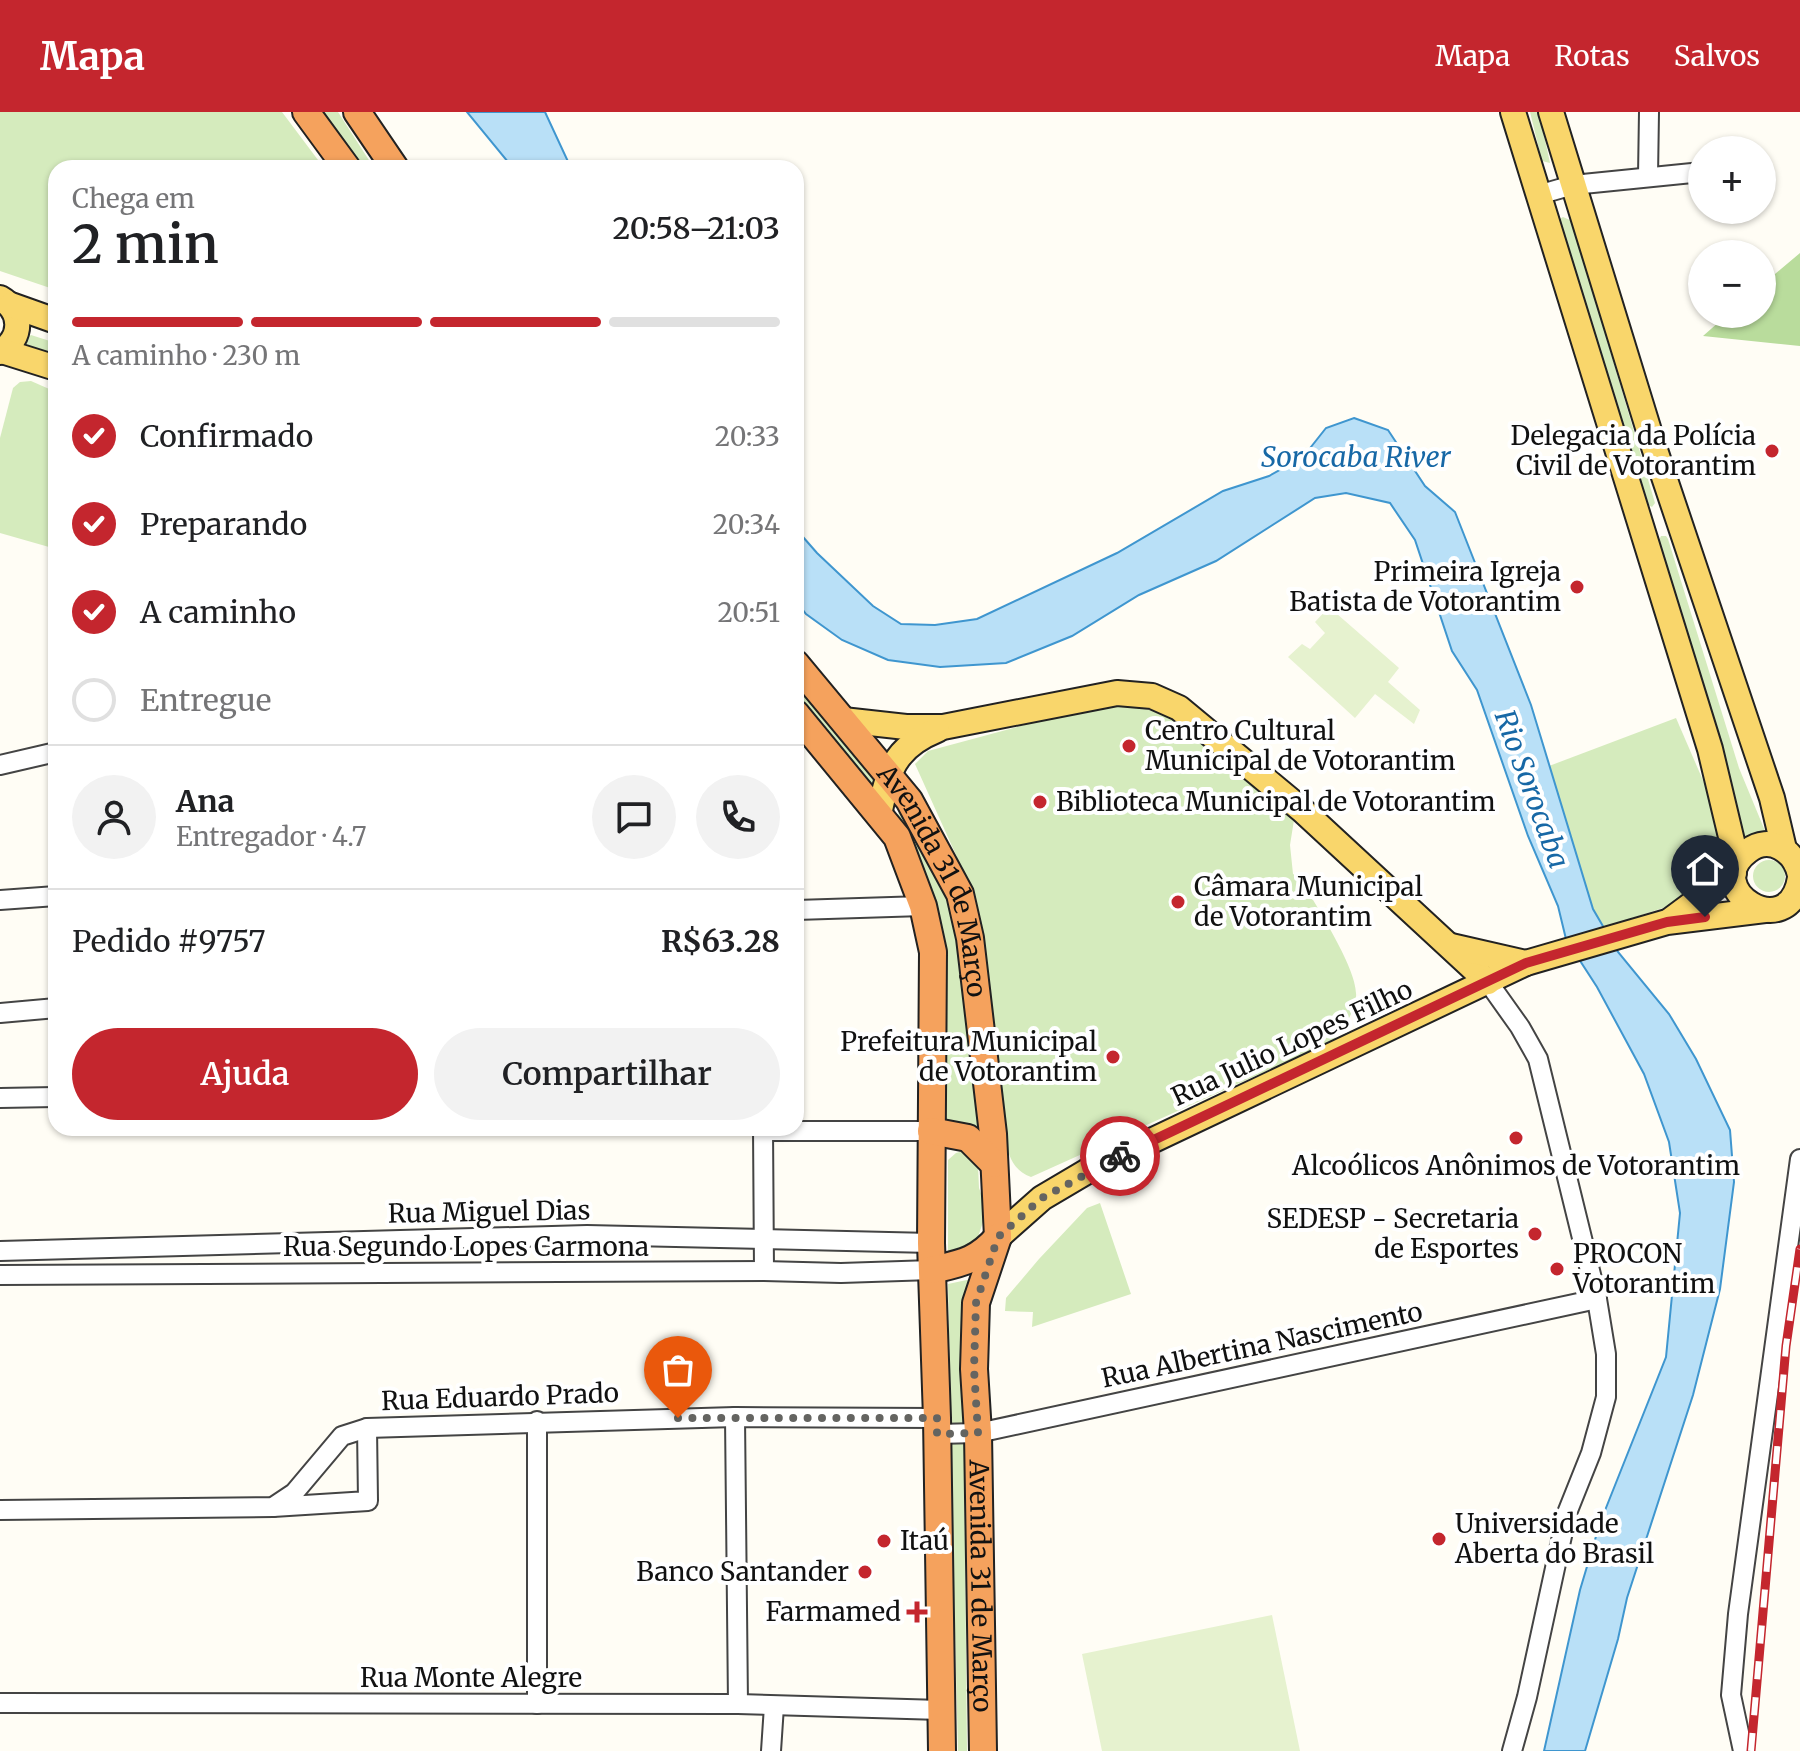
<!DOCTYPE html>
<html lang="pt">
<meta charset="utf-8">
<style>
:root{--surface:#fff;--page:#f2f2f2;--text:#202124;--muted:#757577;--line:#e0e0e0;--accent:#c4262e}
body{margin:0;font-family:Merriweather,serif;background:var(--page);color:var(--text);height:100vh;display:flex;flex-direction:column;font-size:30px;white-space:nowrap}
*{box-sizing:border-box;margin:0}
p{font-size:26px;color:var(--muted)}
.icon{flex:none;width:44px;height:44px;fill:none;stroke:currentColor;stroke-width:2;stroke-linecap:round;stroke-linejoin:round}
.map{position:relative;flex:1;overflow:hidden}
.drawer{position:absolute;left:48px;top:48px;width:756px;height:976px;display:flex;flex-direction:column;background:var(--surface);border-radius:24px;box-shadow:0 2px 6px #0004}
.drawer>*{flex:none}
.fabs{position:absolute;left:1688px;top:24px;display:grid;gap:16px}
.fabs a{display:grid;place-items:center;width:88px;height:88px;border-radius:50%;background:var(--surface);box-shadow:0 2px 6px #0004;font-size:40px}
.pin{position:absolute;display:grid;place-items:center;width:68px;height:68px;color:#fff;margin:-82px -34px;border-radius:50% 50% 50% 0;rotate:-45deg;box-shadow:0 0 8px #0007}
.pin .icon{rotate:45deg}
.courier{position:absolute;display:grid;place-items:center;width:80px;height:80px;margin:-40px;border:6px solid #c4262e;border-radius:50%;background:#fff;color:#222;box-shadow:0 2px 10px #0007}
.overview em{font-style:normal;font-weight:600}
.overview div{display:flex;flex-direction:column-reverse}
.overview{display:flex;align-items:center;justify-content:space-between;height:136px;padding:0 24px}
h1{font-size:52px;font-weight:600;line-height:60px}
.bar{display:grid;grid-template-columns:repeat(4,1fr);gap:12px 8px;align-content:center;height:96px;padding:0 24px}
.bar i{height:10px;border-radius:6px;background:var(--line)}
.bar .current{background:var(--accent)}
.bar p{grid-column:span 4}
.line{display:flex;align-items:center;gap:20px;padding:0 24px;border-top:2px solid var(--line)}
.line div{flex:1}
.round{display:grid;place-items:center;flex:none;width:84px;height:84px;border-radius:42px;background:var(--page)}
ol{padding:0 24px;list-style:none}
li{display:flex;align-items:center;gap:24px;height:88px}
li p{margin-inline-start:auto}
li .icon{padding:8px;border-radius:50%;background:var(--accent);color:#fff;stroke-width:4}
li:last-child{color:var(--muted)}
li i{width:44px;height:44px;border:4px solid var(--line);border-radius:50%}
.button{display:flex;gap:16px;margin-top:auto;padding:16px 24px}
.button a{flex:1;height:92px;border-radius:48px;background:var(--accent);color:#fff;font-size:32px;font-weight:600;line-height:92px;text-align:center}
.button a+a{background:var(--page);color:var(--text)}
header{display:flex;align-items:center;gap:48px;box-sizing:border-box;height:112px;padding:0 40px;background:var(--accent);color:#fff}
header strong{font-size:38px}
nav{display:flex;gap:44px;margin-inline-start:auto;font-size:28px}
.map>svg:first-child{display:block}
.green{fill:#d5ebbd}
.forest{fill:#b9dc9c}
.pitch{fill:#e6f2cf}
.water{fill:#b9e0f7;stroke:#3f96cf;stroke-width:2}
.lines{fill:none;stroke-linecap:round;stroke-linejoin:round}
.minor-casing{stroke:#444;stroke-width:22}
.major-casing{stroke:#222;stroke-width:28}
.highway-casing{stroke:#222;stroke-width:30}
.minor{stroke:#fff;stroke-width:18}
.major{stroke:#f9d66b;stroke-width:24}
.highway{stroke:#f5a25d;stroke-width:26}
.rail-casing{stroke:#c4262e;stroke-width:9}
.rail{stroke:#fff;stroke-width:6;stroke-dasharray:18;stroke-linecap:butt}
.done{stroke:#646461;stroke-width:8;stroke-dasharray:0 14.4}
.route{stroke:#c4262e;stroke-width:10}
.poi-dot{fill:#c4262e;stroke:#fff;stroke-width:3}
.labels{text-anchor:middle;stroke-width:8;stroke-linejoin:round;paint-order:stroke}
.poi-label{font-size:26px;fill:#111;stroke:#fff;text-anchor:end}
.street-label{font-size:26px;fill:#111;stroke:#fff}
.water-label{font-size:28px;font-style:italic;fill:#1768a6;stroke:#fff}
</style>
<header>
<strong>Mapa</strong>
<nav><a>Mapa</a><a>Rotas</a><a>Salvos</a></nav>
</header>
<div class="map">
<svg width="1800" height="1639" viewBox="0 0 1800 1639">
<rect width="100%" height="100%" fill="#fffdf5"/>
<g class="green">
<path d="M0 0H282L324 56H56V178L0 159Z"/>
<path d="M319 0H338L374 56H360Z"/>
<path d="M1530 0H1539L1550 51 1542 49Z"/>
<path d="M1563 105 1572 109 1655 391 1652 395 1647 392 1558 108Z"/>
<path d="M31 223 56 231V245L20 232Z"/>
<path d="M31 269 56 280V437L0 421V326L13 276 20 270Z"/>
<path d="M1661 424H1666L1668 427 1739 656 1770 731 1746 737 1658 431Z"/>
<path d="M796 573 878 668 864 677 796 596Z"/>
<path d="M1115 593H1133L1172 605 1234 652 1294 708 1290 733 1293 762 1300 766C1314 791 1359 858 1356 885 1354 902 1344 915 1333 929L1031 1065C1012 1058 1010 1044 1003 1026L980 841 965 763 915 652 928 639 1062 603Z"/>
<path d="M1676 606 1705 673 1728 749 1666 795 1604 815 1593 797 1549 654Z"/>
<path d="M901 690 955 798 985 1024 942 1012V872L897 708Z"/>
<circle cx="1769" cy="764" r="16"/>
<path d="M963 1039 978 1054 979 1076 983 1087 984 1107 975 1134 948 1143V1048L956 1041Z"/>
<path d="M1100 1091 1131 1182 1032 1215 1033 1200 1005 1199 1006 1186 1039 1147 1087 1096Z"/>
<path d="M976 1166 964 1200 963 1315H951L948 1172Z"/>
<path d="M950 1326 964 1327 967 1639H958Z"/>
</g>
<path class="forest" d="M1800 141V234L1703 224 1728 202H1762V173Z"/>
<g class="pitch">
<path d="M1329 495 1399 556 1388 570 1420 598 1414 612 1375 582 1355 606 1288 545 1302 532 1310 537 1325 521 1315 510Z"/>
<path d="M1272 1503 1300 1639H1102L1082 1542Z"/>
</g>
<g class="water">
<path d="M467 0H545L571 56H513Z"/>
<path d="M1354 306 1388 318 1425 374 1455 400 1531 593 1593 797 1618 840 1669 902 1696 947 1730 1018 1734 1070 1720 1177 1693 1283 1627 1486 1618 1527 1585 1639H1544L1580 1478 1600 1411 1666 1245 1680 1101 1669 1030 1644 962 1597 875 1566 827 1558 794 1528 724 1477 578 1452 539 1415 428 1390 391 1346 381 1315 386 1216 449 1139 483 1072 524 1006 551 940 555 888 548 842 528 806 502 796 489V417L817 441 873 494 901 512 935 513 977 507 1117 441 1223 379 1269 364 1303 345 1326 316Z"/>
</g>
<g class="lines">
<defs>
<g id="minor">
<path d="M1648 64 1649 0"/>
<path d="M1538 83 1573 73 1702 60"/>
<path d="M0 653 56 640"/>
<path d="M0 788 56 784"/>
<path d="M796 798 923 794"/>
<path d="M1488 870 1520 915 1538 947 1597 1187 1606 1242V1285L1591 1341 1567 1401 1527 1585 1512 1639"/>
<path d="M0 901 56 896"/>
<path d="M0 986 56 985"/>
<path d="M763 1016 764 1159"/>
<path d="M763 1019H931"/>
<path d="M0 1139 587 1123 931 1131"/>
<path d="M0 1163 764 1159 841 1161 932 1158"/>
<path d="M735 1305 738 1592"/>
<path d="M537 1309V1592"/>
<path d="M937 1322 978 1321 1597 1187"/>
<path d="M273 1395 368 1389 367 1316"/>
<path d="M0 1398 273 1395 294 1381 342 1324 367 1316 735 1305 937 1306"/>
<path d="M0 1591 738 1592 941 1598"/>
<path d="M771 1639 774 1594"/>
<path d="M1743 1639 1731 1583 1738 1502 1800 1047"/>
</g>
<g id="major">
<path d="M1513 0 1710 637 1737 750"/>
<path d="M1551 0 1654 335 1772 686 1784 737"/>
<path d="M0 186C23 199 23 226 0 240"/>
<path d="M11 193 56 209"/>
<path d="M2 239 56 256"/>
<path d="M843 608 906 615H943L1117 581 1152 584 1179 596 1302 698 1488 870"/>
<path d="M879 703C888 660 893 636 937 618"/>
<path d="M1800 763C1795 739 1770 722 1748 739 1698 776 1789 835 1800 766"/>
<path d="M1672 807 1734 761"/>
<path d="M1451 834 1526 851"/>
<path d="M998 1125 1042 1086 1086 1060 1526 851 1667 810 1765 798"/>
</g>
<g id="highway">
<path d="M306 0 347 56"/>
<path d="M357 0 395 56"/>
<path id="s1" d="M796 552 909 688 960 782 970 826 993 1022 998 1125 976 1191 974 1257 978 1321 983 1639"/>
<path d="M796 602 897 725 923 794 933 840 931 1131 937 1306 942 1639"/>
<path d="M931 1019 968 1026 994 1052"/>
<path d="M932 1158C962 1151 977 1149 998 1125"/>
</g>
</defs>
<use href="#minor" class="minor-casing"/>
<use href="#major" class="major-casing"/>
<use href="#highway" class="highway-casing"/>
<use href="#minor" class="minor"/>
<use href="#major" class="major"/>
<use href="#highway" class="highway"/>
<defs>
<path id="rail" d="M1751 1639 1786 1234 1800 1137"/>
</defs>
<use href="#rail" class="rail-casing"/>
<use href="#rail" class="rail"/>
</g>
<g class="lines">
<path class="done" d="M678 1306H937V1322L978 1321 974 1257 976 1191 998 1125 1042 1086 1120 1044"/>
<path class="route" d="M1120 1044 1526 851 1667 810 1705 805"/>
</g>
<g class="poi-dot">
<circle cx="1772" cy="339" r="8"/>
<circle cx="1577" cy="475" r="8"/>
<circle cx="1129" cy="634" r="8"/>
<circle cx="1040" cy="690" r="8"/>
<circle cx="1178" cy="790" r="8"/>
<circle cx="1113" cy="945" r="8"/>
<circle cx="1516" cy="1026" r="8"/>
<circle cx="1535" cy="1122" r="8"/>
<circle cx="1557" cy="1157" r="8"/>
<circle cx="1439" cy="1427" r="8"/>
<circle cx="884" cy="1429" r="8"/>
<circle cx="865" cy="1460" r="8"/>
<path d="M913 1488h8v8h8v8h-8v8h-8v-8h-8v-8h8z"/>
</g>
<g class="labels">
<g class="poi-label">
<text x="1756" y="333">Delegacia da Polícia<tspan x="1756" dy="30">Civil de Votorantim</tspan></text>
<text x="1561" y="469">Primeira Igreja<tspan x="1561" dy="30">Batista de Votorantim</tspan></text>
<text x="1145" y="628" text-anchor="start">Centro Cultural<tspan x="1145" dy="30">Municipal de Votorantim</tspan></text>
<text x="1056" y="699" text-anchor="start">Biblioteca Municipal de Votorantim</text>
<text x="1194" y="784" text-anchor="start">Câmara Municipal<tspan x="1194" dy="30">de Votorantim</tspan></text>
<text x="1097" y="939">Prefeitura Municipal<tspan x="1097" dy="30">de Votorantim</tspan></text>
<text x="1516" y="1063" text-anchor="middle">Alcoólicos Anônimos de Votorantim</text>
<text x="1519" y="1116">SEDESP - Secretaria<tspan x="1519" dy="30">de Esportes</tspan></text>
<text x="1573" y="1151" text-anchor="start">PROCON<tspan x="1573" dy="30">Votorantim</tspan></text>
<text x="1455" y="1421" text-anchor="start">Universidade<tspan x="1455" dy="30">Aberta do Brasil</tspan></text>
<text x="900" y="1438" text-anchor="start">Itaú</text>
<text x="849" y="1469">Banco Santander</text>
<text x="901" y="1509">Farmamed</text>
</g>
<g class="street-label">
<text dy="9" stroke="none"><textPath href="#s1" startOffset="262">Avenida 31 de Março</textPath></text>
<text transform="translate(1292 931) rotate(-25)" y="9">Rua Julio Lopes Filho</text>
<text transform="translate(489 1100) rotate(-1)" y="9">Rua Miguel Dias</text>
<text x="466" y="1144">Rua Segundo Lopes Carmona</text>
<text transform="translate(1262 1233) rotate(-12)" y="9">Rua Albertina Nascimento</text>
<text transform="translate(500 1285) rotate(-2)" y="9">Rua Eduardo Prado</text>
<text dy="9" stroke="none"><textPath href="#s1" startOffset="982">Avenida 31 de Março</textPath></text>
<text x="471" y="1575">Rua Monte Alegre</text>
</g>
<g class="water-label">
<text x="1356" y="355">Sorocaba River</text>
<text transform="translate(1532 677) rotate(70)" y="10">Rio Sorocaba</text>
</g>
</g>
</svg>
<div class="fabs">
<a>+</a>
<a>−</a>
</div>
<div class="pin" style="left:678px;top:1306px;background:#ea580c"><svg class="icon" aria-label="bag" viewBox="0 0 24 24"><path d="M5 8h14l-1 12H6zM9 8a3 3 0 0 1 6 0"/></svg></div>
<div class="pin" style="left:1705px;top:805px;background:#1f2937"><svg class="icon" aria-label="home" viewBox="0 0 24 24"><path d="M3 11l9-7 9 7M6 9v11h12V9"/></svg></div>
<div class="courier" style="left:1120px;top:1044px"><svg class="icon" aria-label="bike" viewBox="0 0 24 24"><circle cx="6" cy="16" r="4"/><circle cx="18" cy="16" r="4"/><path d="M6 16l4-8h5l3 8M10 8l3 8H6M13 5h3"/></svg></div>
<section class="drawer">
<div class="overview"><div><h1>2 min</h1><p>Chega em</p></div><em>20:58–21:03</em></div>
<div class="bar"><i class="current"></i><i class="current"></i><i class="current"></i><i></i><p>A caminho · 230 m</p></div>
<ol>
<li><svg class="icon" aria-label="check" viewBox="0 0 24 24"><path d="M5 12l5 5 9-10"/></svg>Confirmado<p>20:33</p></li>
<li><svg class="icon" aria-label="check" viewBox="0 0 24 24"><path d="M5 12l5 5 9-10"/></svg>Preparando<p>20:34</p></li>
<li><svg class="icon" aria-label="check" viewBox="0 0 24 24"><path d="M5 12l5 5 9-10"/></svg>A caminho<p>20:51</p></li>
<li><i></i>Entregue</li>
</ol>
<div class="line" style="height:144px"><a class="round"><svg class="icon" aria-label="person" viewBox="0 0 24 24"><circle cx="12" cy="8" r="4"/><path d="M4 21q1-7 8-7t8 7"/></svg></a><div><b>Ana</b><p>Entregador · 4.7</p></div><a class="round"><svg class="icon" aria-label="chat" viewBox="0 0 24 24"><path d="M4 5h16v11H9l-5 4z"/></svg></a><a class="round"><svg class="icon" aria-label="phone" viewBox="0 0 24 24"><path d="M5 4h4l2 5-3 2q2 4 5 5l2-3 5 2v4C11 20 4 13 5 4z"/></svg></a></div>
<div class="line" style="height:104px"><div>Pedido #9757</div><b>R$63.28</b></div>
<div class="button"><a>Ajuda</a><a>Compartilhar</a></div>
</section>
</div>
